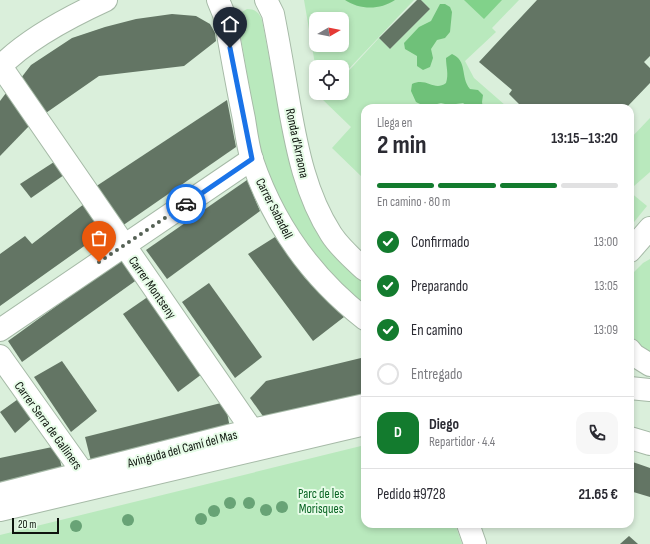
<!DOCTYPE html>
<html lang="es">
<meta charset="utf-8">
<style>
:root{--surface:#fff;--page:#f7f7f7;--text:#2b2b33;--muted:#7c7c81;--line:#e1e1e2;--accent:#137b2e}
body{margin:0;font-family:"Sofia Sans Condensed",sans-serif;background:var(--page);color:var(--text);height:100vh;display:flex;flex-direction:column;font-size:15px;white-space:nowrap}
*{box-sizing:border-box;margin:0}
p{font-size:13px;color:var(--muted)}
.icon{flex:none;width:22px;height:22px;fill:none;stroke:currentColor;stroke-width:2;stroke-linecap:round;stroke-linejoin:round}
.map{position:relative;flex:1;overflow:hidden}
.panel{position:absolute;left:361px;top:104px;width:273px;height:424px;display:flex;flex-direction:column;background:var(--surface);border-radius:12px;box-shadow:0 2px 6px #0003}
.panel>*{flex:none}
.needle{width:26px;rotate:81deg}
.fabs{position:absolute;left:309px;top:12px;display:grid;gap:8px}
.fabs a{display:grid;place-items:center;width:40px;height:40px;border-radius:8px;background:var(--surface);box-shadow:0 2px 6px #0003;font-size:20px}
.scale{position:absolute;left:12px;bottom:10px;width:47px;box-sizing:border-box;padding-left:4px;border:2px solid #0d140d;border-top:0;font-size:11px;line-height:14px;white-space:nowrap;color:#0d140d;-webkit-text-stroke:3px #e7fce8;paint-order:stroke}
.pin{position:absolute;display:grid;place-items:center;width:34px;height:34px;color:#fff;margin:-41px -17px;border-radius:50% 50% 50% 0;rotate:-45deg;box-shadow:0 0 4px #0007}
.pin .icon{rotate:45deg}
.courier{position:absolute;display:grid;place-items:center;width:40px;height:40px;margin:-20px;border:3px solid #1a73e8;border-radius:50%;background:#fff;color:#222;box-shadow:0 1px 5px #0007}
.overview em{font-style:normal;font-weight:700}
.overview div{display:flex;flex-direction:column-reverse}
.overview{display:flex;align-items:center;justify-content:space-between;height:68px;padding:0 16px}
h1{font-size:26px;font-weight:700;line-height:30px}
.bar{display:grid;grid-template-columns:repeat(4,1fr);gap:6px 4px;align-content:center;height:48px;padding:0 16px}
.bar i{height:5px;border-radius:3px;background:var(--line)}
.bar .on{background:var(--accent)}
.bar p{grid-column:span 4}
.line{display:flex;align-items:center;gap:10px;padding:0 16px;border-top:1px solid var(--line)}
.line div{flex:1}
.round{display:grid;place-items:center;flex:none;width:42px;height:42px;border-radius:12px;background:var(--page)}
ol{padding:0 16px;list-style:none}
li{display:flex;align-items:center;gap:12px;height:44px}
li p{margin-inline-start:auto}
li .icon{padding:4px;border-radius:50%;background:var(--accent);color:#fff;stroke-width:4}
li:last-child{color:var(--muted)}
li i{width:22px;height:22px;border:2px solid var(--line);border-radius:50%}
.map>svg:first-child{display:block}
.green{fill:#b9e9bd;fill-rule:evenodd}
.forest{fill:#6fc179}
.water{fill:#81d28a}
.building{fill:#637564}
.lines{fill:none;stroke-linecap:round;stroke-linejoin:round}
.minor-casing{stroke:#a6baa7;stroke-width:24}
.minor{stroke:#fff;stroke-width:22}
.tree{fill:#68a376}
.done{stroke:#556155;stroke-width:4;stroke-dasharray:0 7.2}
.route{stroke:#1a73e8;stroke-width:5}
.labels{text-anchor:middle;stroke-width:4;stroke-linejoin:round;paint-order:stroke}
.street-label{font-size:13px;fill:#0d140d;stroke:#e7fce8}
.park-label{font-size:13px;fill:#0a6524;stroke:#e7fce8}
</style>
<div class="map">
<svg width="650" height="544" viewBox="0 0 650 544">
<rect width="100%" height="100%" fill="#daefdb"/>
<g class="green">
<path d="M304 0H414L342 76V67H316V70ZM316 19H342V45H316Z"/>
<path d="M421 0H519L492 28 496 32 465 61 474 78 505 105 506 108H365V174L362 177 332 148 351 127 322 99 328 93H342V78L379 38 390 49 430 9Z"/>
<path d="M247 9C255 9 259 12 262 20L288 158 297 190 315 226 352 271 365 282V306C315 262 274 207 258 141 255 128 254 115 252 102 247 74 242 46 238 18L240 13Z"/>
<path d="M650 118V172L634 186 630 184V139Z"/>
<path d="M630 192 647 206 630 227Z"/>
<path d="M650 259V357L630 343V273L632 274 643 263Z"/>
<path d="M365 445V524H455L462 544H0V535Z"/>
</g>
<g class="forest">
<path d="M345 0H395C380 10 360 10 345 0Z"/>
<path d="M440 4H445L450 7 452 12 450 32 445 38 437 40 431 49 433 58 430 67 423 70 417 66V56L405 49 404 43 419 27 431 21Z"/>
<path d="M452 54C468 61 460 77 470 89L478 90 483 95 482 102 483 108H470L463 103 449 105 441 103 426 107 416 102 411 91 412 84C427 77 434 92 446 83 449 74 446 67 446 58Z"/>
</g>
<path class="water" d="M464 0H502L484 19Z"/>
<g class="building">
<path d="M417 0H421L430 9 390 49 379 38Z"/>
<path d="M537 0H650V56L644 62 650 68V83L626 108H523L509 94 512 90 479 62Z"/>
<path d="M172 14 196 16 210 24 215 33 216 41 184 66 99 76 43 115 21 78 31 65 72 38 105 27 136 19Z"/>
<path d="M6 93 30 125 0 156V101Z"/>
<path d="M227 100 236 147 122 226 95 187Z"/>
<path d="M54 162 64 175 31 198 20 184Z"/>
<path d="M247 180 260 211 167 279 146 250Z"/>
<path d="M84 204 104 232 0 306V254L25 236 32 244Z"/>
<path d="M275 237 305 278 344 317 313 341 248 254Z"/>
<path d="M124 257 138 279 22 362 8 341Z"/>
<path d="M209 283 262 357 235 378 182 302Z"/>
<path d="M152 294 206 371 178 392 123 314Z"/>
<path d="M361 358 365 365V396L265 419 250 398 266 381Z"/>
<path d="M62 361 97 411 71 432 34 377Z"/>
<path d="M21 397 33 417 15 433 0 412Z"/>
<path d="M225 402 230 428 91 461 85 437Z"/>
<path d="M57 446 62 469 0 484V458Z"/>
<path d="M630 461 650 468V497L630 491Z"/>
<path d="M629 536 638 544H620Z"/>
</g>
<g class="lines">
<defs>
<g id="minor">
<path d="M218 0 225 17C231 51 237 85 244 119 246 132 248 147 252 160 274 225 311 277 365 319"/>
<path d="M266 0 273 14C279 44 284 74 289 104 297 150 306 195 331 234 340 248 353 259 365 270"/>
<path d="M0 65 252 430"/>
<path d="M0 67C27 39 71 16 106 0"/>
<path d="M630 251 650 228"/>
<path d="M0 330 252 159"/>
<path d="M630 350 634 355 650 365"/>
<path d="M0 356 84 474"/>
<path d="M630 388 650 390"/>
<path d="M630 438 650 444"/>
<path d="M0 494 252 430 365 405"/>
<path d="M0 510 365 424"/>
<path d="M468 524 475 544"/>
</g>
</defs>
<use href="#minor" class="minor-casing"/>
<use href="#minor" class="minor"/>
</g>
<g class="tree">
<circle cx="230" cy="503" r="6"/>
<circle cx="249" cy="503" r="6"/>
<circle cx="282" cy="507" r="6"/>
<circle cx="266" cy="510" r="6"/>
<circle cx="214" cy="511" r="6"/>
<circle cx="201" cy="519" r="6"/>
<circle cx="128" cy="520" r="6"/>
<circle cx="76" cy="526" r="6"/>
</g>
<g class="lines">
<path class="done" d="M99 262 186 204"/>
<path class="route" d="M186 204 252 159 230 48"/>
</g>
<g class="labels">
<g class="street-label">
<text transform="translate(298 143) rotate(78)" y="5">Ronda d'Arraona</text>
<text transform="translate(275 208) rotate(63)" y="5">Carrer Sabadell</text>
<text transform="translate(153 287) rotate(55)" y="5">Carrer Montseny</text>
<text transform="translate(49 425) rotate(54)" y="5">Carrer Serra de Galliners</text>
<text transform="translate(182 448) rotate(-15)" y="5">Avinguda del Camí del Mas</text>
</g>
<g class="park-label">
<text x="321" y="498">Parc de les<tspan x="321" dy="15">Morisques</tspan></text>
</g>
</g>
</svg>
<div class="fabs">
<a><svg class="needle" viewBox="-14 -14 28 28"><path d="M0-13l5 13h-10z" fill="#e53935"/><path d="M0 13l5-13h-10z" fill="#7c7c81"/></svg></a>
<a><svg class="icon" aria-label="locate" viewBox="0 0 24 24"><circle cx="12" cy="12" r="6"/><path d="M12 2v4M12 18v4M2 12h4M18 12h4"/></svg></a>
</div>
<div class="scale">20 m</div>
<div class="pin" style="left:99px;top:262px;background:#ea580c"><svg class="icon" aria-label="bag" viewBox="0 0 24 24"><path d="M5 8h14l-1 12H6zM9 8a3 3 0 0 1 6 0"/></svg></div>
<div class="pin" style="left:230px;top:48px;background:#1f2937"><svg class="icon" aria-label="home" viewBox="0 0 24 24"><path d="M3 11l9-7 9 7M6 9v11h12V9"/></svg></div>
<div class="courier" style="left:186px;top:204px"><svg class="icon" aria-label="car" viewBox="0 0 24 24"><path d="M5 17H2v-5l4-1 3-4h7l3 4 3 1v5h-3M9 17h6M6 11h13"/><circle cx="7" cy="17" r="2"/><circle cx="17" cy="17" r="2"/></svg></div>
<section class="panel">
<div class="overview"><div><h1>2 min</h1><p>Llega en</p></div><em>13:15–13:20</em></div>
<div class="bar"><i class="on"></i><i class="on"></i><i class="on"></i><i></i><p>En camino · 80 m</p></div>
<ol>
<li><svg class="icon" aria-label="check" viewBox="0 0 24 24"><path d="M5 12l5 5 9-10"/></svg>Confirmado<p>13:00</p></li>
<li><svg class="icon" aria-label="check" viewBox="0 0 24 24"><path d="M5 12l5 5 9-10"/></svg>Preparando<p>13:05</p></li>
<li><svg class="icon" aria-label="check" viewBox="0 0 24 24"><path d="M5 12l5 5 9-10"/></svg>En camino<p>13:09</p></li>
<li><i></i>Entregado</li>
</ol>
<div class="line" style="height:72px"><b class="round" style="background:var(--accent);color:#fff">D</b><div><b>Diego</b><p>Repartidor · 4.4</p></div><a class="round"><svg class="icon" aria-label="phone" viewBox="0 0 24 24"><path d="M5 4h4l2 5-3 2q2 4 5 5l2-3 5 2v4C11 20 4 13 5 4z"/></svg></a></div>
<div class="line" style="height:52px"><div>Pedido #9728</div><b>21.65 €</b></div>
</section>
</div>
